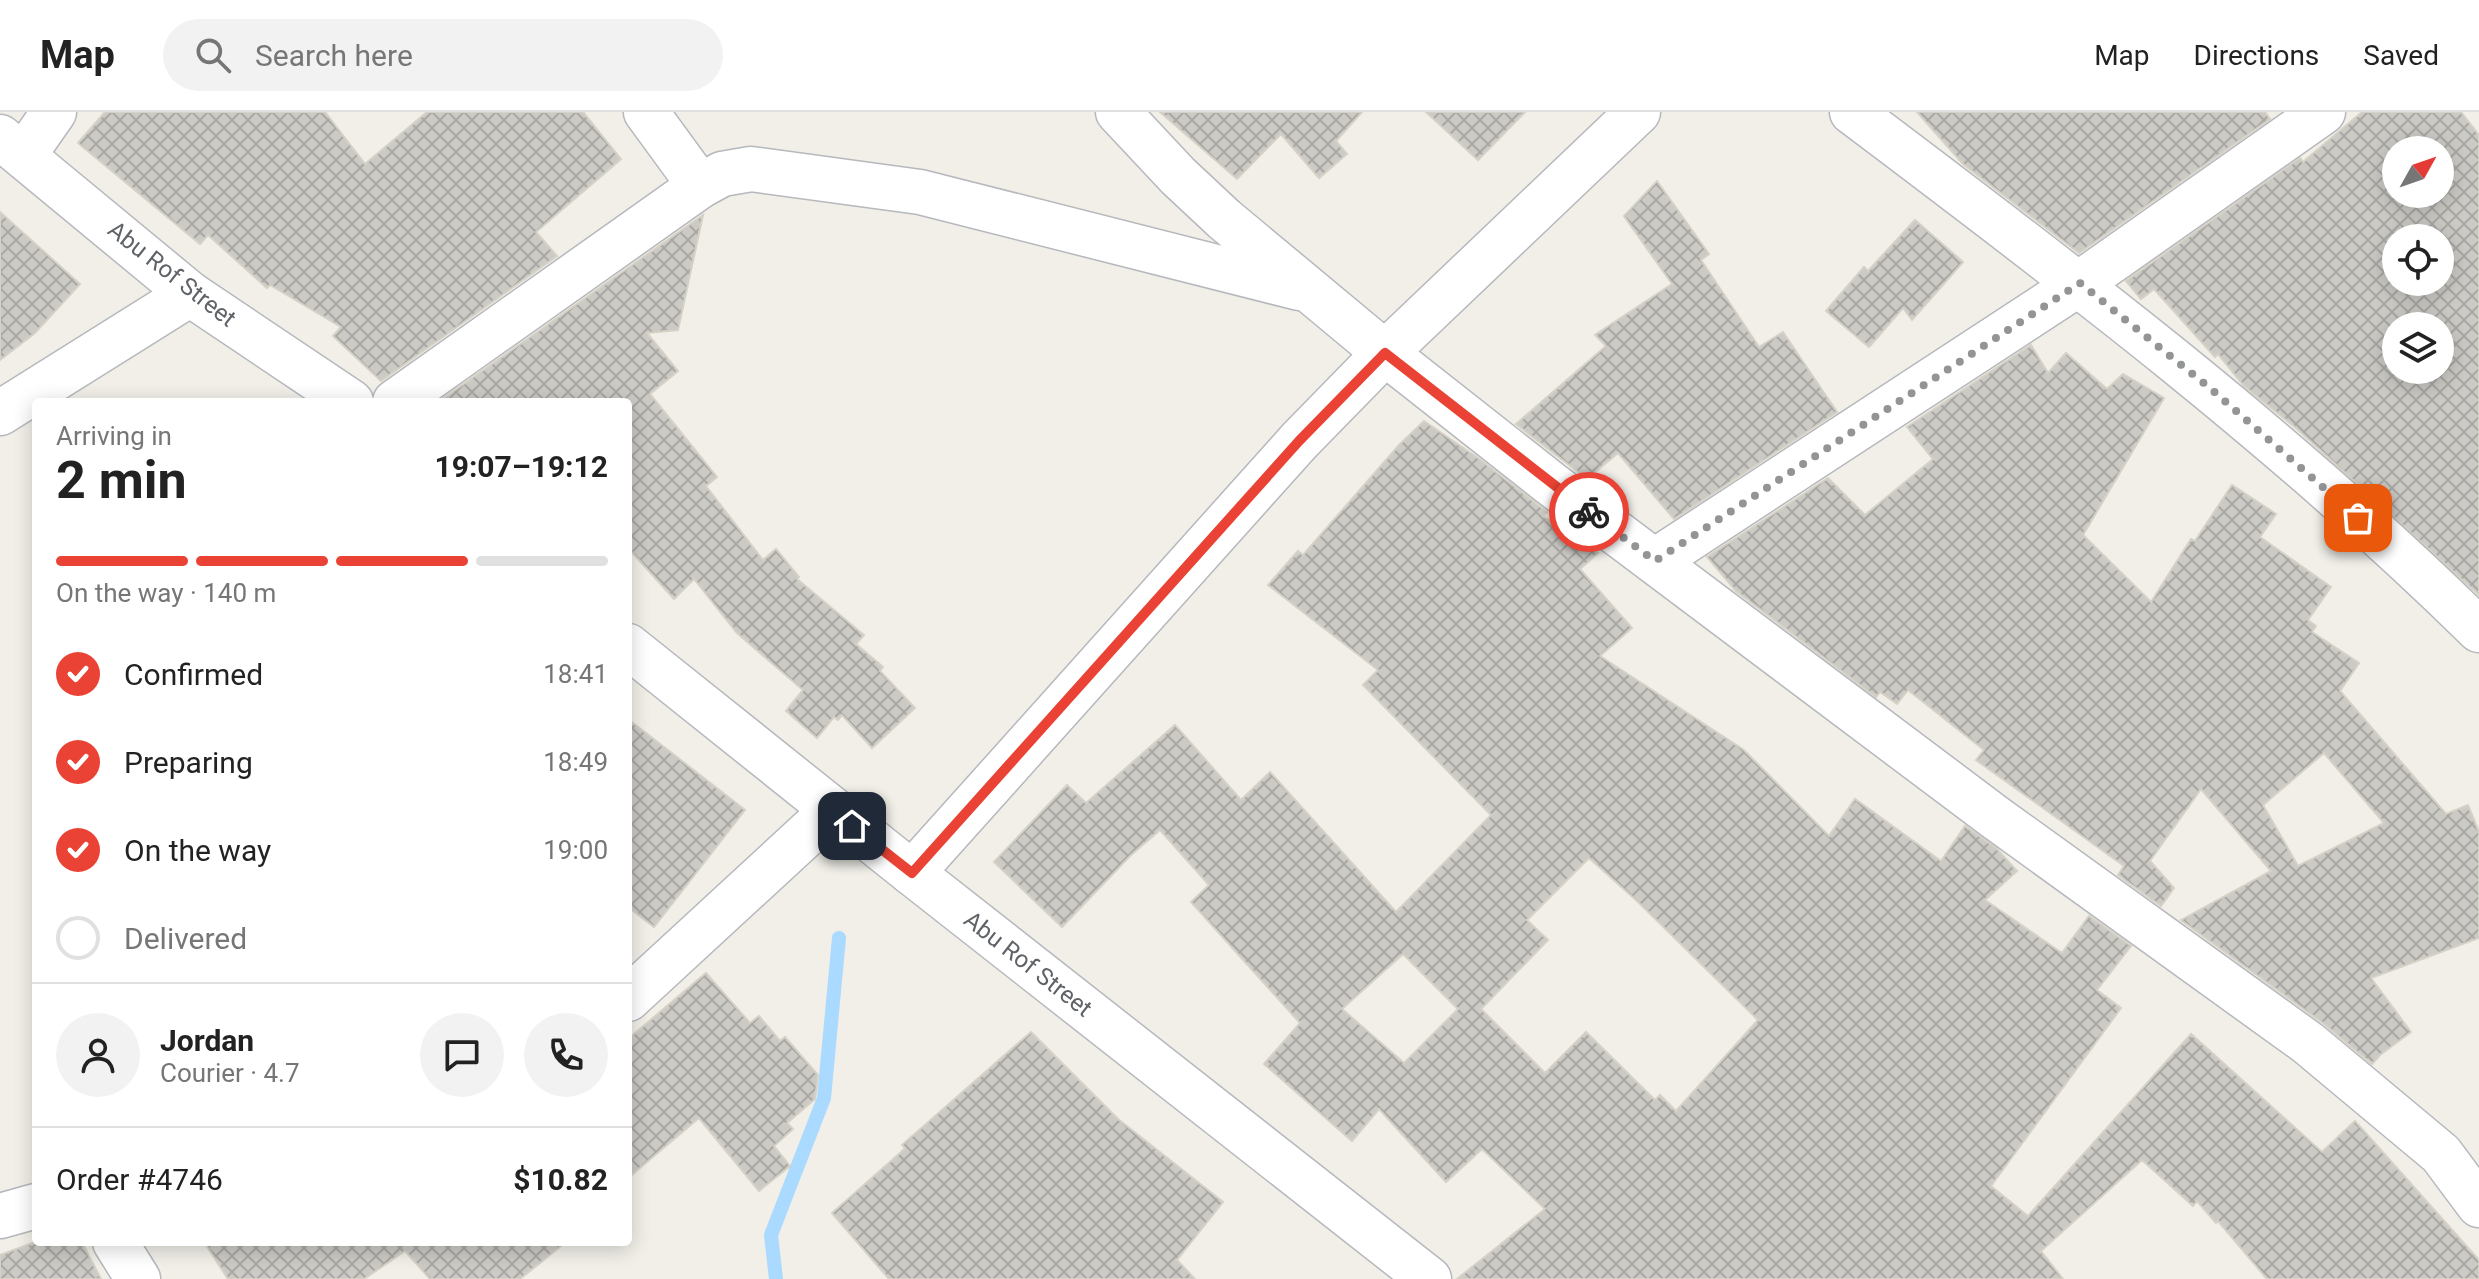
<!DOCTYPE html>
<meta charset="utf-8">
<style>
:root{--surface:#fff;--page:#f2f2f2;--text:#222;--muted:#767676;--line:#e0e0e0;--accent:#ea4335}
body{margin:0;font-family:Roboto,sans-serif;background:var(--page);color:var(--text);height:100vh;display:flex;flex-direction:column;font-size:30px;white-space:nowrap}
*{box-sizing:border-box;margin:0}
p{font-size:26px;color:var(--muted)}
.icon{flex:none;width:44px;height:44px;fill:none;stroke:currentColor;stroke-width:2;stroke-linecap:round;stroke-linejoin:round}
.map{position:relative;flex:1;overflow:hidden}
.side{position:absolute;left:32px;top:286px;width:600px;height:848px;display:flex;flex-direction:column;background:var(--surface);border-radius:8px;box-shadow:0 4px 20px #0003}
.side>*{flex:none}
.needle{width:52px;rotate:50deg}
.fabs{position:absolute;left:2382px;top:24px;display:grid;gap:16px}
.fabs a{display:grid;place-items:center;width:72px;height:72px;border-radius:50%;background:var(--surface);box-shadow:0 4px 20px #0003;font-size:40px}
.pin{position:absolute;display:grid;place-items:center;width:68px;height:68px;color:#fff;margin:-34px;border-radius:16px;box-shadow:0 4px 12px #0006}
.courier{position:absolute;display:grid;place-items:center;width:80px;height:80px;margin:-40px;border:6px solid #ea4335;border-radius:50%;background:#fff;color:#222;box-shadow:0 2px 10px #0007}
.summary em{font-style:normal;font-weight:700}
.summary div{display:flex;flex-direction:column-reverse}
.summary{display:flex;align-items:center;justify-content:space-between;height:136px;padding:0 24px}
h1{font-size:52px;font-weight:700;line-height:60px}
.bar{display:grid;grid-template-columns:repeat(4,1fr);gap:12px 8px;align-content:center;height:96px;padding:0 24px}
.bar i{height:10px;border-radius:6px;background:var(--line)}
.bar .on{background:var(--accent)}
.bar p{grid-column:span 4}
.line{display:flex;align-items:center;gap:20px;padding:0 24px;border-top:2px solid var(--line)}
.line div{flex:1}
.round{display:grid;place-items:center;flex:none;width:84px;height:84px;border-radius:42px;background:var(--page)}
ol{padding:0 24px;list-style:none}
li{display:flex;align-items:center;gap:24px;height:88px}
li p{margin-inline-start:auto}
li .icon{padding:8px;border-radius:50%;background:var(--accent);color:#fff;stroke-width:4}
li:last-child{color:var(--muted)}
li i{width:44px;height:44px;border:4px solid var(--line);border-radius:50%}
header{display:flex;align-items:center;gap:48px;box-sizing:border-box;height:112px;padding:0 40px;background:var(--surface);border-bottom:2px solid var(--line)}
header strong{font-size:38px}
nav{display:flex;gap:44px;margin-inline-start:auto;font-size:28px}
.search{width:560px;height:72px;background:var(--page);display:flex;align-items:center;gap:20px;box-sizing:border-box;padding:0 28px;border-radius:44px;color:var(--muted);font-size:30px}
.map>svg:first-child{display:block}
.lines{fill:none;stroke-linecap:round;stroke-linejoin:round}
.stream{stroke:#aadaff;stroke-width:14}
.building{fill:url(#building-cross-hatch);stroke:#d6d1c6;stroke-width:2;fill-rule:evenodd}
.minor-casing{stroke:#b5b8bc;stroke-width:47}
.minor{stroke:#fff;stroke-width:44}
.done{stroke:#929495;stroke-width:8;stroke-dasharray:0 14.4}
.route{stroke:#ea4335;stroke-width:10}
.labels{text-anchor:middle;stroke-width:6;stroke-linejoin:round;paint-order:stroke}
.street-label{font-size:24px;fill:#5f6368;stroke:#fff}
</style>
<header>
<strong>Map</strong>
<div class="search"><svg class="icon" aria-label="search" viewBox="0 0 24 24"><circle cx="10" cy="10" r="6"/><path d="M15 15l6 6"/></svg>Search here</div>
<nav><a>Map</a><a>Directions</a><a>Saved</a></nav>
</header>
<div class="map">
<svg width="2479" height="1167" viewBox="0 0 2479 1167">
<defs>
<pattern id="building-cross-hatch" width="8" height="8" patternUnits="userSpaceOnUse" patternTransform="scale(2)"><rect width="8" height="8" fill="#cccac5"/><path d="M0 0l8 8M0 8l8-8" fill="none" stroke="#a9a8a4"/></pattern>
</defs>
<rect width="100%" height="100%" fill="#f1efe8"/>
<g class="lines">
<path class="stream" d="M776 1167 771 1123 824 986 839 826"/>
</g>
<g class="building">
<path d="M105 0H325L365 52 427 0H583L621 47 536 120 557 144 381 269 333 224 341 215 270 173 267 176 208 123 200 132 78 31Z"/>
<path d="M1160 0H1362L1336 29 1347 42 1319 66 1281 22 1237 67Z"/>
<path d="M1426 0H1525L1478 48Z"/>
<path d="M1917 0H2265L2270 7 2079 141 1963 52Z"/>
<path d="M2362 0H2461L2479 23V483L2296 316 2244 274 2218 242 2215 245 2154 177 2141 187 2126 169 2300 46 2303 50ZM2396 38H2440V82H2396ZM2396 126H2440V170H2396ZM2396 214H2440V258H2396Z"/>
<path d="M1657 69 1709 142 1701 148 1759 235 1783 220 1837 300 1674 407 1618 341 1587 367 1516 312 1606 234 1595 223 1672 172 1624 104Z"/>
<path d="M0 100 80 172 35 221 0 248Z"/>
<path d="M703 103 678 218 647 221 678 259 650 282 717 365 706 374 763 448 776 437 799 465 797 467 864 523 856 532 883 555 880 559 915 596 872 636 842 603 838 608 834 605 817 626 786 599 803 578 737 521 694 467 674 487 628 436V290H438Z"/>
<path d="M1915 108 1963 150 1912 208 1903 196 1869 235 1826 199 1864 155 1868 159Z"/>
<path d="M2031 233 2048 261 2066 241 2107 277 2123 262 2164 286 2083 423 2151 490 2191 427 2195 429 2232 373 2276 402 2260 425 2331 475 2308 508 2316 514 2312 520 2359 551 2340 579 2446 702 2468 693 2479 720V826L2371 866 2411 920 2380 943 2372 952 2323 911 2181 808 2271 759 2201 677 2150 749 2174 776 2161 794 2118 763 2124 754 1976 648 1984 638 1908 578 1897 592 1880 580 1876 585 1736 479 1707 445 1828 366 1865 403 1933 347 1907 315ZM2324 641 2384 711 2298 754 2263 693Z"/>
<path d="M1424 309 1478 346 1547 400 1543 404 1598 441 1580 457 1632 516 1600 544 1744 638 1829 724 1855 687 1941 749 1965 714 1996 736 2017 759 1985 788 2062 841 2089 804 2131 834 2097 878 2121 896 1991 1074 2028 1104 2191 922 2322 1040 2355 1009 2479 1148V1167H2267L2218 1109 2216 1111 2197 1089 2193 1094 2142 1048 2041 1139 2063 1167H1457L1545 1097 1482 1037 1446 1070 1379 997 1352 1029 1264 952 1300 911 1191 790 1209 773 1160 718 1131 743 1062 815 994 750 1067 673 1086 691 1175 613 1241 688 1270 660 1396 800 1491 703 1363 573 1378 558 1268 473 1298 439 1303 443 1399 333ZM1589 746 1637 789 1758 908 1676 999 1660 983 1655 988 1586 920 1545 961 1481 897 1548 828 1527 808ZM1403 842 1458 897 1404 951 1342 897Z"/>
<path d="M628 607 745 698 654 815 628 795Z"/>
<path d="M706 861 750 911 759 904 780 929 785 925 818 963 815 987 787 1011 793 1017 774 1034 790 1054 759 1079 699 1006 628 1066V927Z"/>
<path d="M1031 920 1118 1007 1223 1090 1177 1148 1195 1167H889L832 1101 900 1041 905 1036 902 1033Z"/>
<path d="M35 1130H82L101 1167H0V1143Z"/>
<path d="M204 1130H566L520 1167H430L405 1139 364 1167H228Z"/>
</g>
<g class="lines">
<defs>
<g id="minor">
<path d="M646 0 700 74"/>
<path d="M1118 0 1178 64 1224 107 1385 241 1550 371 1996 706 2308 931 2441 1042 2479 1093"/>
<path d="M1852 0C2070 164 2285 327 2479 518"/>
<path d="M0 25 190 182 351 290"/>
<path d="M24 43 54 0"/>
<path d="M395 290 700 74 722 62 751 57 920 80 1299 176"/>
<path d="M0 301 190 182"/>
<path d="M1655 449 2080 171 2323 0"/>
<path d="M628 534 912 761 1429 1167"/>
<path d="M912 761 1299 329 1385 241 1638 0"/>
<path d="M628 887 833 698"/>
<path d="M0 1104 36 1094"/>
<path d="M115 1130 138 1167"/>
</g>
</defs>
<use href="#minor" class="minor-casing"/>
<use href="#minor" class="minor"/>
</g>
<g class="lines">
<path class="done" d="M1589 400 1655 449 2080 171 2211 277 2358 406"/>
<path class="route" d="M852 714 912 761 1299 329 1385 241 1589 400"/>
</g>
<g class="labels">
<g class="street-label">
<text transform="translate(172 162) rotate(38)" y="8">Abu Rof Street</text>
<text transform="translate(1028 852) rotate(38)" y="8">Abu Rof Street</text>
</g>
</g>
</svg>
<div class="fabs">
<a><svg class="needle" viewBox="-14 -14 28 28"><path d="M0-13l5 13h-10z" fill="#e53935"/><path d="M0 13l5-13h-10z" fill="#767676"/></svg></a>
<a><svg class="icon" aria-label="locate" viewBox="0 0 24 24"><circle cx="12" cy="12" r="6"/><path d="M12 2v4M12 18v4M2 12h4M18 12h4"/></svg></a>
<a><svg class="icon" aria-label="layers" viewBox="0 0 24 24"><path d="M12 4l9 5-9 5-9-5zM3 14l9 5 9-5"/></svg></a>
</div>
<div class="pin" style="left:2358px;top:406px;background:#ea580c"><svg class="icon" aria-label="bag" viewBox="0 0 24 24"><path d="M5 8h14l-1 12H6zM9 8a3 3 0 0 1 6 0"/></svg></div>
<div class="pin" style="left:852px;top:714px;background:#1f2937"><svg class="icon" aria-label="home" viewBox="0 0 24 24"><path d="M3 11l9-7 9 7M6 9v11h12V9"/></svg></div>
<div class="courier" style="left:1589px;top:400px"><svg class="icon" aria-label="bike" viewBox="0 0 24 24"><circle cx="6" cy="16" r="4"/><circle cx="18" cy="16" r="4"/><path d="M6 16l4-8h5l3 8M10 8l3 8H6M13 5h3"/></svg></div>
<section class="side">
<div class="summary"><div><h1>2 min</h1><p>Arriving in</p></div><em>19:07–19:12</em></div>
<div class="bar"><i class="on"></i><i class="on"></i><i class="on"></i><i></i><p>On the way · 140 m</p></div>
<ol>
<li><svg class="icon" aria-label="check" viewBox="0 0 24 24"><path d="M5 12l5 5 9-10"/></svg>Confirmed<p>18:41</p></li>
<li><svg class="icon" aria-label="check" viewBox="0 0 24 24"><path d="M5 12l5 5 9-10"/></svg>Preparing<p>18:49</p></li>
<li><svg class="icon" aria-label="check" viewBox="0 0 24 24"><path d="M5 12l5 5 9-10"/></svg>On the way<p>19:00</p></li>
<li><i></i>Delivered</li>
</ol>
<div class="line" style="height:144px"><a class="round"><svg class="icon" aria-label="person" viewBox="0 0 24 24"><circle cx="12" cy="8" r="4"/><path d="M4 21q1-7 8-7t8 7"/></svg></a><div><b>Jordan</b><p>Courier · 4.7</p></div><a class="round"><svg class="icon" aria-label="chat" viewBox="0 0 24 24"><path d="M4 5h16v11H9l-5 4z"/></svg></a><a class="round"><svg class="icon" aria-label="phone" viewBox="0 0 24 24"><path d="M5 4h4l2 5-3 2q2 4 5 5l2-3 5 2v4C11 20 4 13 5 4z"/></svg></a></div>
<div class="line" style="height:104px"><div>Order #4746</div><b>$10.82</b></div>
</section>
</div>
